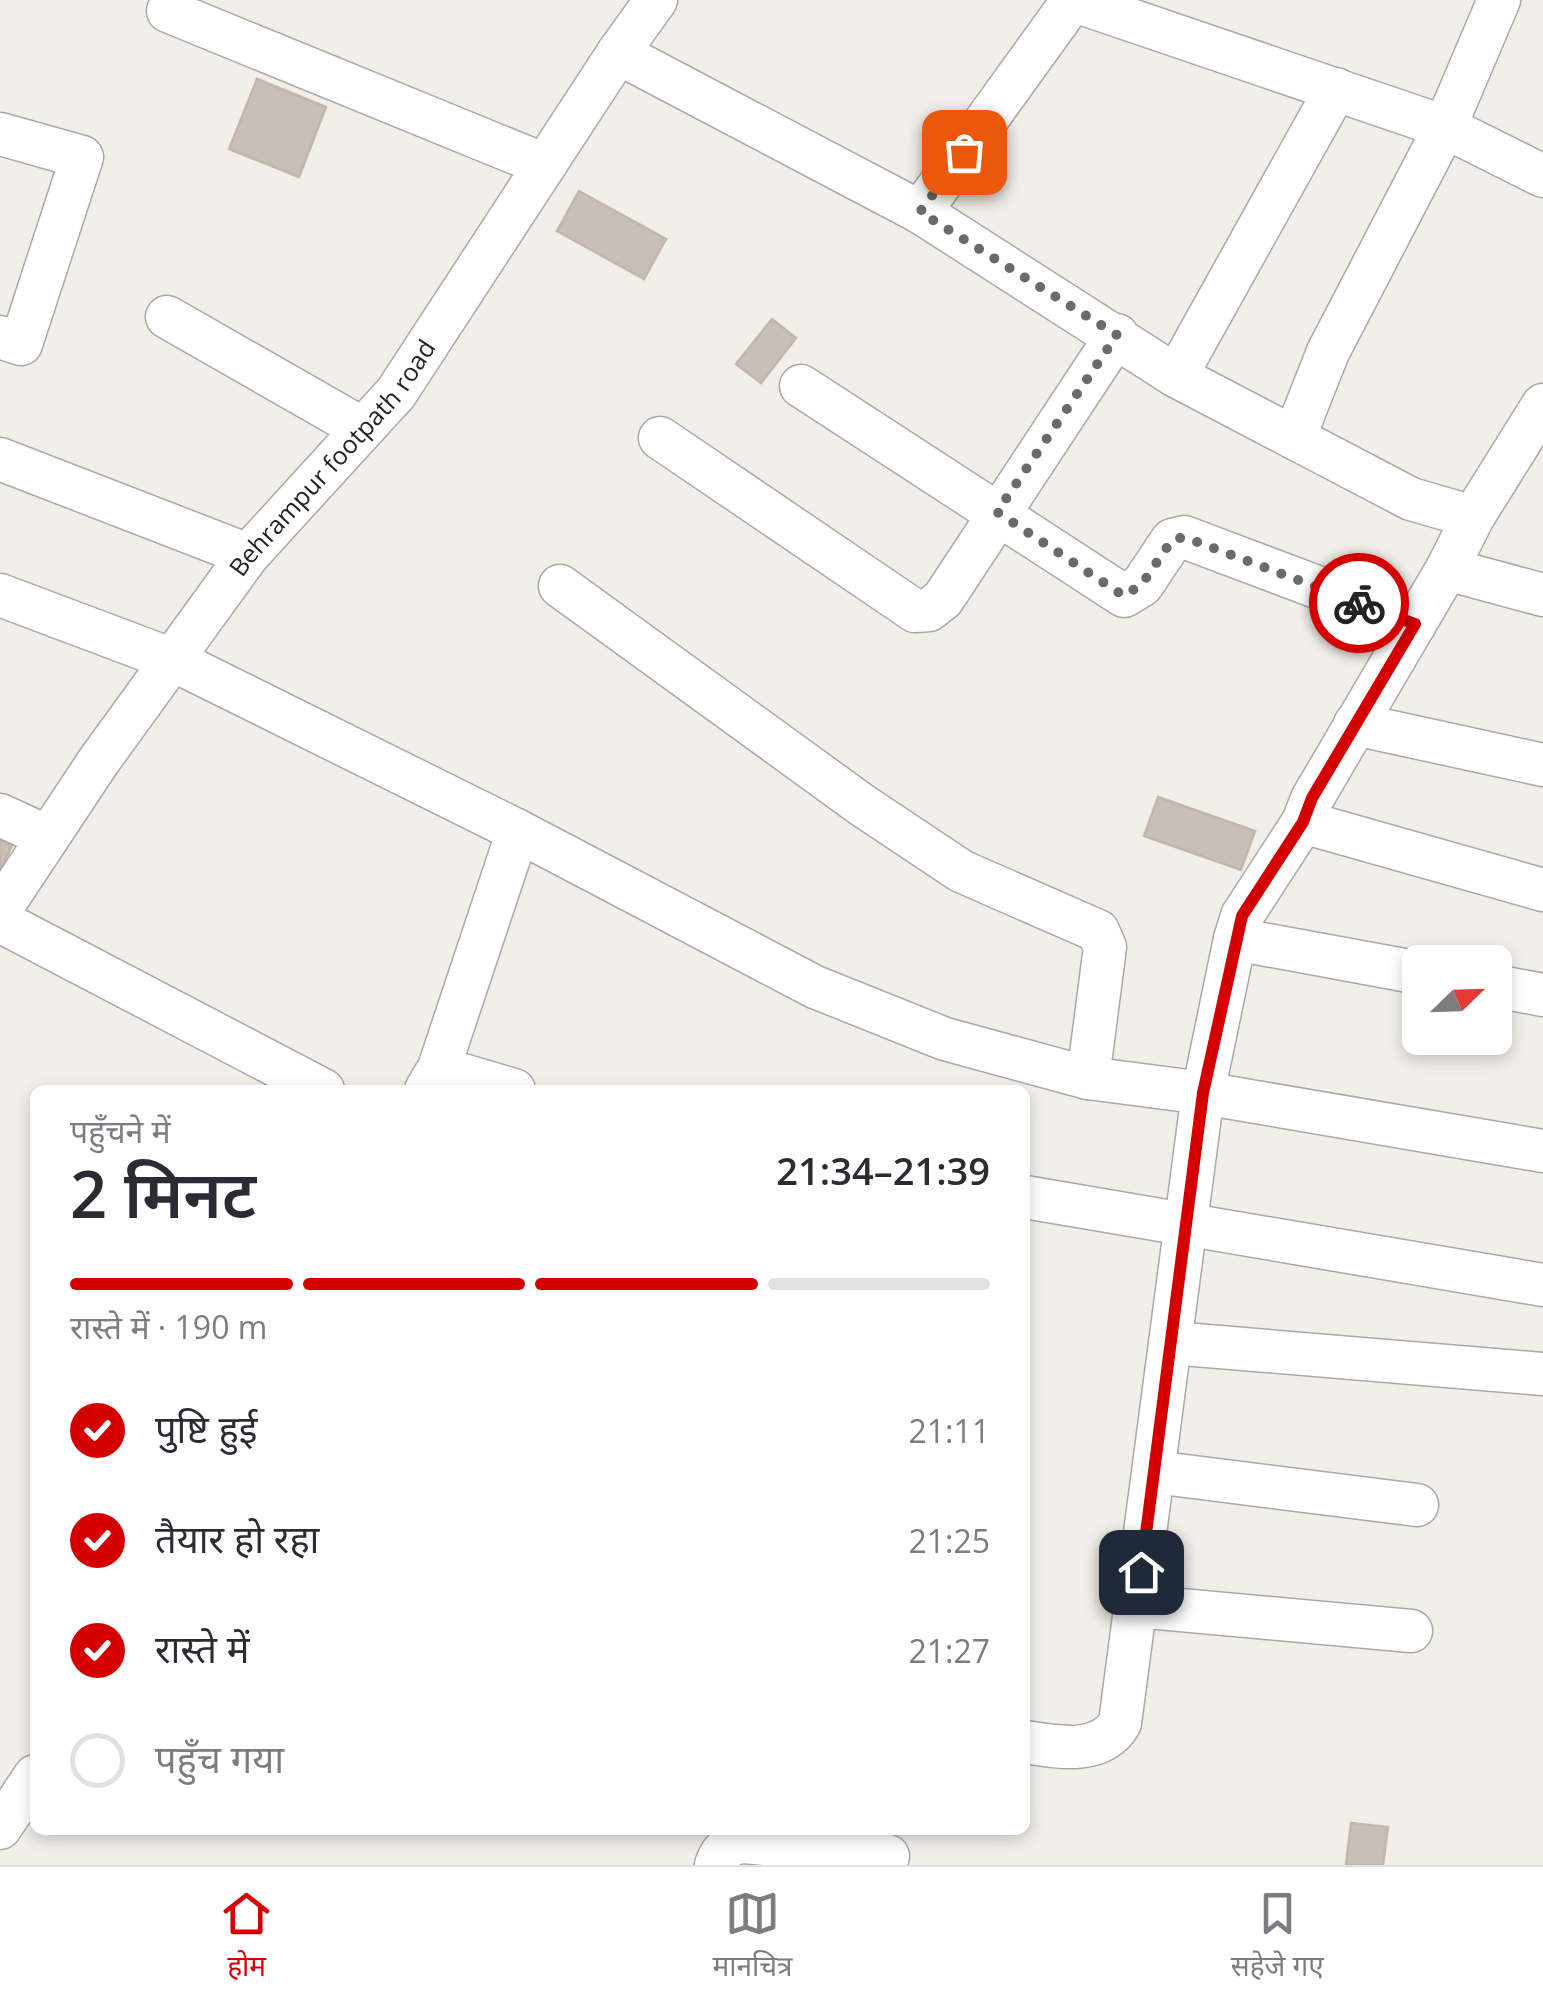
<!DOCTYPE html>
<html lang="hi">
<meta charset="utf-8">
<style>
:root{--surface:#fff;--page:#f2f2f3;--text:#2b2b33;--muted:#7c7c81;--line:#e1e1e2;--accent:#d40000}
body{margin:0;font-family:"Open Sans","Noto Sans Devanagari",sans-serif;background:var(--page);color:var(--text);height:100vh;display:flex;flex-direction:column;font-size:38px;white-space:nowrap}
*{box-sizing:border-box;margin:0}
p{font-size:32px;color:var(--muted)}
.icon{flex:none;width:55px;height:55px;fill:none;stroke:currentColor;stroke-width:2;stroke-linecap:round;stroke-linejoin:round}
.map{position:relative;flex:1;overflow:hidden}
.drawer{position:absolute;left:30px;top:1085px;width:1000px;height:750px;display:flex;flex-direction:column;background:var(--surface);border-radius:15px;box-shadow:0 5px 15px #0003}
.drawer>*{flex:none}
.needle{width:65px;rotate:67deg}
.buttons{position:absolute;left:1402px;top:945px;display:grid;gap:20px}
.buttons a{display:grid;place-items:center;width:110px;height:110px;border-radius:15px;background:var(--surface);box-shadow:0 5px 15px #0003;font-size:50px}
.pin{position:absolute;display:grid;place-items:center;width:85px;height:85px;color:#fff;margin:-42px;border-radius:20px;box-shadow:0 5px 15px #0006}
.courier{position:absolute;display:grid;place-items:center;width:100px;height:100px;margin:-50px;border:8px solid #d40000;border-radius:50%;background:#fff;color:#222;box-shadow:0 2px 12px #0007}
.summary em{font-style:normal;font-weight:600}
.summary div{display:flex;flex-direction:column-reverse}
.summary{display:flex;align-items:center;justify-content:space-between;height:170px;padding:0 40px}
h1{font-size:65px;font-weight:600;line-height:75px}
.bar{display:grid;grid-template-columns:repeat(4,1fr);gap:15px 10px;align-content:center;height:120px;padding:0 40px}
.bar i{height:12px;border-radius:8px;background:var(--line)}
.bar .on{background:var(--accent)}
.bar p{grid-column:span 4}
ol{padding:0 40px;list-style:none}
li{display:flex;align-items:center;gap:30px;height:110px}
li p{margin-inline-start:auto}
li .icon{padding:10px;border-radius:50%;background:var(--accent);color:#fff;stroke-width:4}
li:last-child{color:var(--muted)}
li i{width:55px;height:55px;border:5px solid var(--line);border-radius:50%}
.dock{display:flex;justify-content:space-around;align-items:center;height:140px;border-top:2px solid var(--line);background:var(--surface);font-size:28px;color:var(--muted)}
.dock a{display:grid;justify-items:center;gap:5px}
.dock .on{color:var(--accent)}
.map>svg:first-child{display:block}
.building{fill:#c7bfb8;stroke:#c4b6ab;stroke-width:2.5}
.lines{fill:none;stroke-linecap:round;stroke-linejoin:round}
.minor-casing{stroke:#a9a9a9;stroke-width:45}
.minor{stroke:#fff;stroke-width:42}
.done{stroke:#6b6a68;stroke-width:10;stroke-dasharray:0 18}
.route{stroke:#d40000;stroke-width:12}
.labels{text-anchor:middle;stroke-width:8;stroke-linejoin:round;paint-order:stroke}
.street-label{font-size:25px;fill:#222;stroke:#fff}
</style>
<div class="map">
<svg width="1543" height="1865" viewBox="0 0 1543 1865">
<rect width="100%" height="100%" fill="#f2efe9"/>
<g class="building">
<path d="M257 79 326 107 299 177 229 149Z"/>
<path d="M579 191 666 239 644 279 557 231Z"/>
<path d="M772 319 796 338 761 383 736 364Z"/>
<path d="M1158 797 1255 831 1241 870 1144 836Z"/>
<path d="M0 839 12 845 0 872Z"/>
<path d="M1351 1823 1388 1827 1383 1865H1346Z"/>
</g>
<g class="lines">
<defs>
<g id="minor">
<path d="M1072 0 1445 127 1543 176"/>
<path d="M168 11 545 165"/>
<path d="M618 53 920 212 1176 376 1411 499 1473 517"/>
<path d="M0 134 82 157 21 344 0 337"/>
<path d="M920 212 1073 0"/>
<path d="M167 317 363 429"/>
<path d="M1176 376 1336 89"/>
<path d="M801 386 1124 596 1142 585 1172 540 1184 537 1415 624"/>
<path d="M660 438 915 611 929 610 943 599 1117 335"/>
<path d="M1294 438 1328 352 1445 127 1499 0"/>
<path d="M0 459 248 555"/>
<path d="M1447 569 1543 595"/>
<path d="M560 586 862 805 961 871 1098 931 1105 947 1088 1078"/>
<path d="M0 595 173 660 518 831 815 987 945 1039 1088 1078 1203 1093 1543 1151"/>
<path d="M1355 724 1543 765"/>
<path d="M0 815 48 837"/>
<path d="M1303 822 1543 890"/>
<path id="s1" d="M0 910 98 762 248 555 396 393 618 53 656 0"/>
<path d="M0 921 323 1090"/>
<path d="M1235 939 1420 973"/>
<path d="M1495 986 1543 995"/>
<path d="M439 1068 514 1090"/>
<path d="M426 1090 439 1068 518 831"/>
<path d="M1025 1197 1543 1285"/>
<path d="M1171 1343 1543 1374"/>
<path d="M1154 1472 1417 1505"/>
<path d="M1137 1606 1411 1631"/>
<path d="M1025 1742C1057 1747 1101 1756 1120 1723L1203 1093 1235 939 1242 916 1303 822 1312 799 1447 569 1473 517 1543 405"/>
<path d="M0 1828 35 1776"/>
<path d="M716 1865C721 1850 728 1844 744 1842L888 1856"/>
</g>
</defs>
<use href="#minor" class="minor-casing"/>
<use href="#minor" class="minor"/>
</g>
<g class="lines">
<path class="done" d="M964 152 920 212 1117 335 997 512 1124 596 1142 584 1172 540 1184 537 1359 603"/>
<path class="route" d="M1141 1572 1203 1093 1242 916 1303 822 1312 798 1415 624 1359 603"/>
</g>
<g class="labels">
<g class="street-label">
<text dy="9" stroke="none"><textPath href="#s1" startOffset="562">Behrampur footpath road</textPath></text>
</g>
</g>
</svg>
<div class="buttons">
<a><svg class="needle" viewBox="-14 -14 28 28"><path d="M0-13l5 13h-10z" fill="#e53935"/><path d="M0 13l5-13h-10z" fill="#7c7c81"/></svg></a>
</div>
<div class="pin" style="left:964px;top:152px;background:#ea580c"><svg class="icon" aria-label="bag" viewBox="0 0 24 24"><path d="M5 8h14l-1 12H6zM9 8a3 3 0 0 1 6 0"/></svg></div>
<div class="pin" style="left:1141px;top:1572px;background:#1f2937"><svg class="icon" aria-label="home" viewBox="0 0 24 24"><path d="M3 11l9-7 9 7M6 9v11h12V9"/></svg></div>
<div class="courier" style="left:1359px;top:603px"><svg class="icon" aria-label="bike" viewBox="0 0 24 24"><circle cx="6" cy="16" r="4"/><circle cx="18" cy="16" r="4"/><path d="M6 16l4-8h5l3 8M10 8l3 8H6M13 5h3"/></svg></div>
<section class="drawer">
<div class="summary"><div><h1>2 मिनट</h1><p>पहुँचने में</p></div><em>21:34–21:39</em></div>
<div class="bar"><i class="on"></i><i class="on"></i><i class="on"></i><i></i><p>रास्ते में · 190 m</p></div>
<ol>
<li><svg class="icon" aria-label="check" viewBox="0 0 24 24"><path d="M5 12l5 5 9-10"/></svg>पुष्टि हुई<p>21:11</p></li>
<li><svg class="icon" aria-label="check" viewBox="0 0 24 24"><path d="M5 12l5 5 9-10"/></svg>तैयार हो रहा<p>21:25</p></li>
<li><svg class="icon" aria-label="check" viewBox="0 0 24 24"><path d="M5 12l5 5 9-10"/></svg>रास्ते में<p>21:27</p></li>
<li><i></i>पहुँच गया</li>
</ol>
</section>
</div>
<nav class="dock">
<a class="on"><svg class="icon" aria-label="home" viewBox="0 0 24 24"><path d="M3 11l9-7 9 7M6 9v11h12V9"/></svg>होम</a>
<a><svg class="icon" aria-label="map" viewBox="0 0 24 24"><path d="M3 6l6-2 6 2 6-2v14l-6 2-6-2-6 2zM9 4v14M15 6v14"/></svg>मानचित्र</a>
<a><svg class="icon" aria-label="saved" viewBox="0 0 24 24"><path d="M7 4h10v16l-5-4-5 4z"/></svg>सहेजे गए</a>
</nav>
